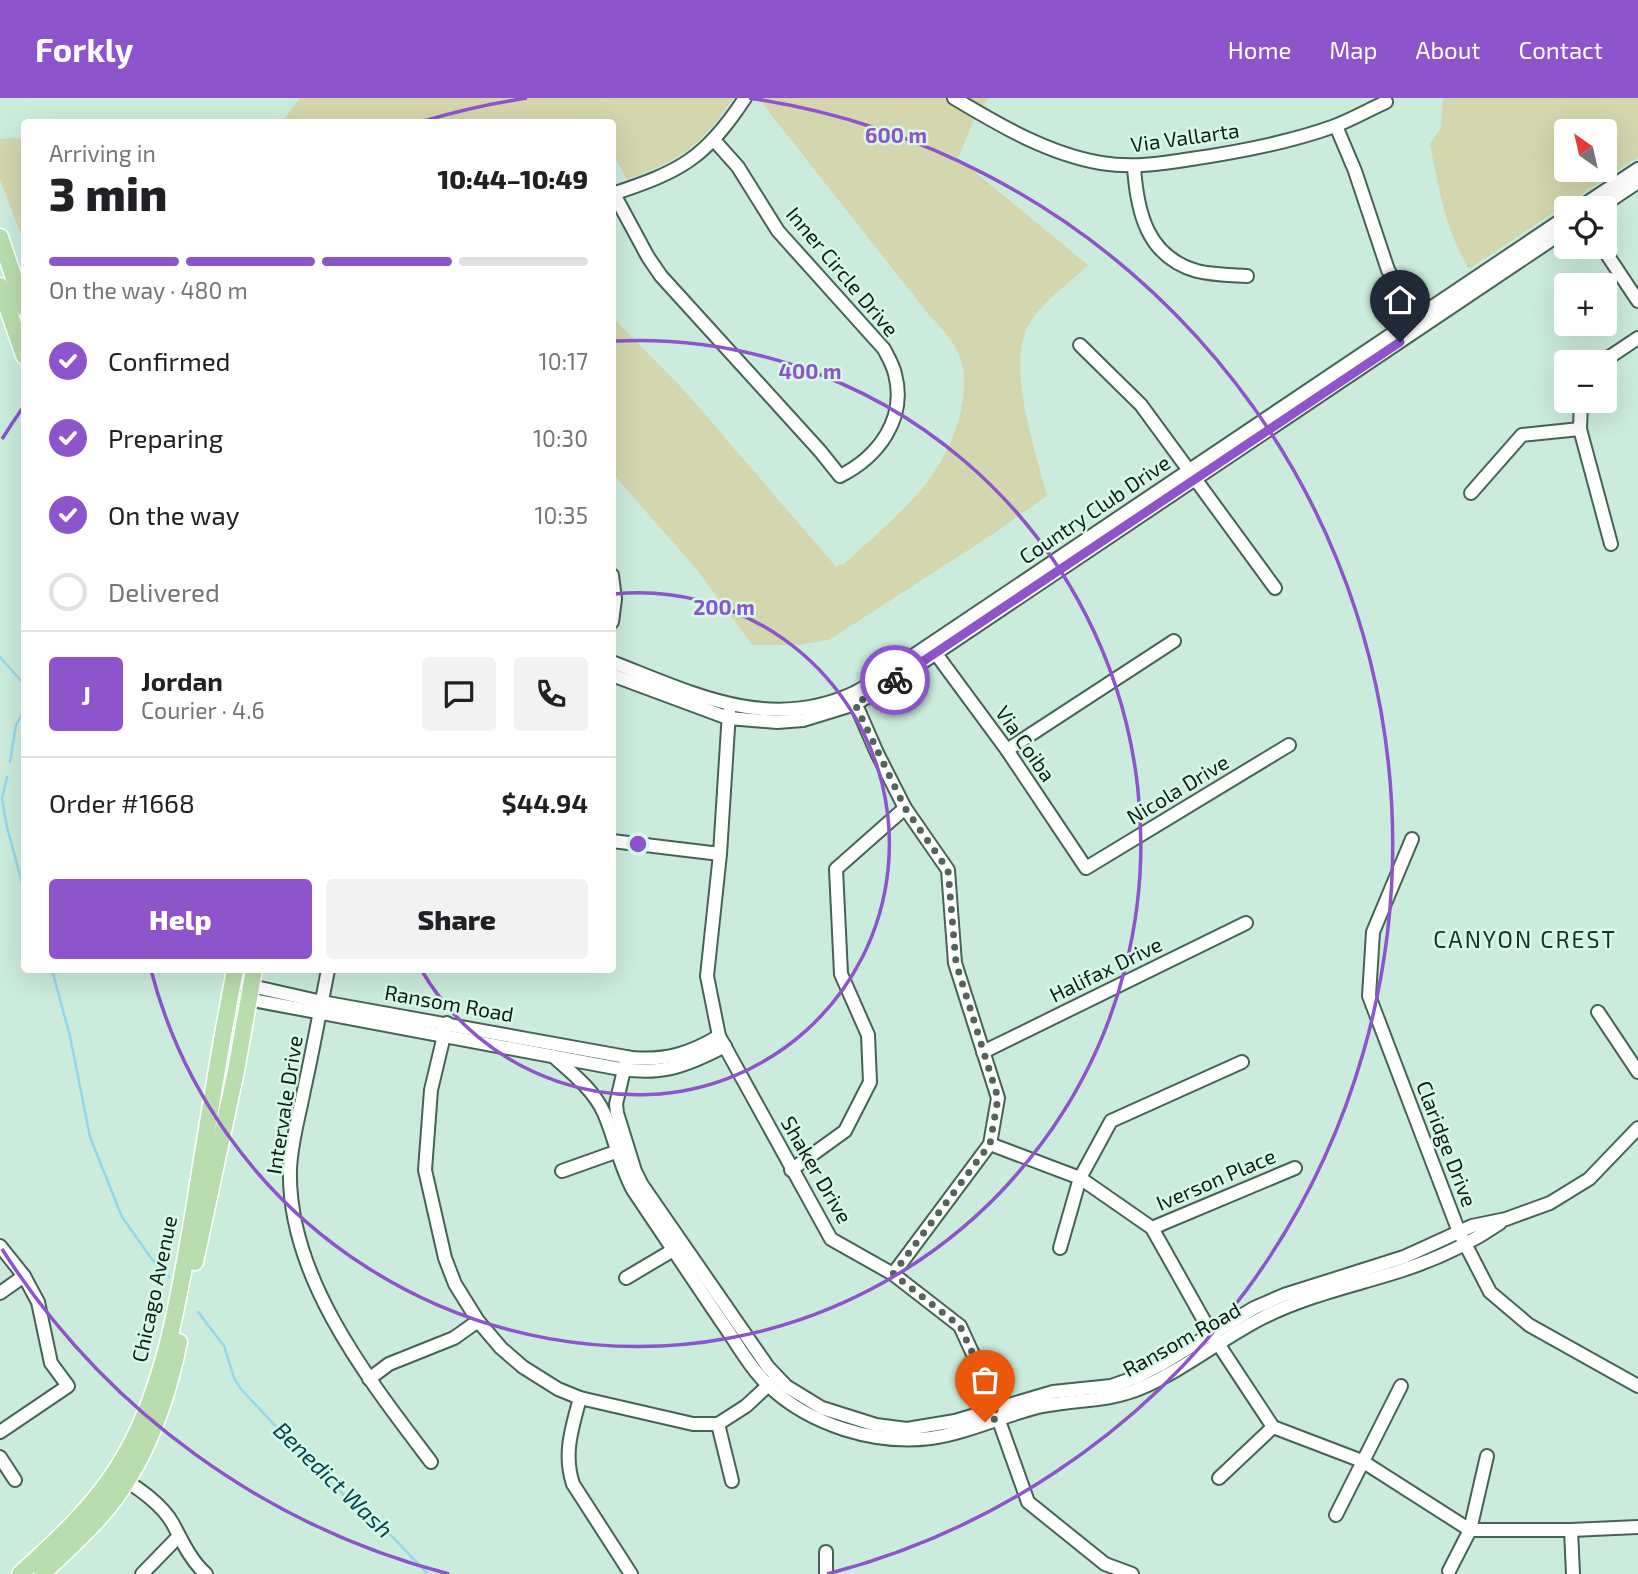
<!DOCTYPE html>
<meta charset="utf-8">
<style>
:root{--surface:#fff;--page:#f2f2f2;--text:#202124;--muted:#757577;--line:#e0e0e0;--accent:#8d54cb}
body{margin:0;font-family:"Exo 2",sans-serif;background:var(--page);color:var(--text);height:100vh;display:flex;flex-direction:column;font-size:26px;white-space:nowrap}
*{box-sizing:border-box;margin:0}
p{font-size:23px;color:var(--muted)}
.icon{flex:none;width:38px;height:38px;fill:none;stroke:currentColor;stroke-width:2;stroke-linecap:round;stroke-linejoin:round}
.map{position:relative;flex:1;overflow:hidden}
.panel{position:absolute;left:21px;top:21px;width:595px;height:854px;display:flex;flex-direction:column;background:var(--surface);border-radius:7px;box-shadow:0 7px 28px #0002}
.panel>*{flex:none}
.needle{width:46px;rotate:326deg}
.tools{position:absolute;left:1554px;top:21px;display:grid;gap:14px}
.tools a{display:grid;place-items:center;width:63px;height:63px;border-radius:7px;background:var(--surface);box-shadow:0 7px 28px #0002;font-size:35px}
.pin{position:absolute;display:grid;place-items:center;width:60px;height:60px;color:#fff;margin:-72px -30px;border-radius:50% 50% 50% 0;rotate:-45deg;box-shadow:0 0 7px #0007}
.pin .icon{rotate:45deg}
.courier{position:absolute;display:grid;place-items:center;width:70px;height:70px;margin:-35px;border:5px solid #8d54cb;border-radius:50%;background:#fff;color:#222;box-shadow:0 2px 9px #0007}
.head em{font-style:normal;font-weight:800}
.head div{display:flex;flex-direction:column-reverse}
.head{display:flex;align-items:center;justify-content:space-between;height:119px;padding:0 28px}
h1{font-size:46px;font-weight:800;line-height:52px}
.bar{display:grid;grid-template-columns:repeat(4,1fr);gap:10px 7px;align-content:center;height:84px;padding:0 28px}
.bar i{height:9px;border-radius:5px;background:var(--line)}
.bar .on{background:var(--accent)}
.bar p{grid-column:span 4}
.line{display:flex;align-items:center;gap:18px;padding:0 28px;border-top:2px solid var(--line)}
.line div{flex:1}
.round{display:grid;place-items:center;flex:none;width:74px;height:74px;border-radius:7px;background:var(--page)}
ol{padding:0 28px;list-style:none}
li{display:flex;align-items:center;gap:21px;height:77px}
li p{margin-inline-start:auto}
li .icon{padding:7px;border-radius:50%;background:var(--accent);color:#fff;stroke-width:4}
li:last-child{color:var(--muted)}
li i{width:38px;height:38px;border:4px solid var(--line);border-radius:50%}
.button{display:flex;gap:14px;margin-top:auto;padding:14px 28px}
.button a{flex:1;height:80px;border-radius:7px;background:var(--accent);color:#fff;font-size:28px;font-weight:800;line-height:80px;text-align:center}
.button a+a{background:var(--page);color:var(--text)}
header{display:flex;align-items:center;gap:42px;box-sizing:border-box;height:98px;padding:0 35px;background:var(--accent);color:#fff}
header strong{font-size:33px}
nav{display:flex;gap:38px;margin-inline-start:auto;font-size:24px}
.map>svg:first-child{display:block}
.green{fill:#d4d6ae;fill-rule:evenodd}
.lines{fill:none;stroke-linecap:round;stroke-linejoin:round}
.stream{stroke:#94d7ed;stroke-width:2.5}
.minor-casing{stroke:#466356;stroke-width:16}
.major-casing{stroke:#fff;stroke-width:19}
.minor{stroke:#fff;stroke-width:12}
.major{stroke:#b9ddac;stroke-width:16}
.done{stroke:#51655b;stroke-width:7;stroke-dasharray:0 12.6}
.route{stroke:#8d54cb;stroke-width:9}
.ring{fill:none;stroke:#8d54cb;stroke-width:3.5}
.labels{text-anchor:middle;stroke-width:5;stroke-linejoin:round;paint-order:stroke}
.street-label{font-size:21px;fill:#101c16;stroke:#d8f9e9}
.neighbourhood-label{font-size:23px;letter-spacing:2px;fill:#173327;stroke:#d8f9e9}
.water-label{font-size:23px;font-style:italic;fill:#054252;stroke:#d8f9e9}
.centre{fill:#8d54cb;stroke:#d8f9e9;stroke-width:3.5}
.ring-label{font-size:21px;text-anchor:middle;font-weight:bold;fill:#8d54cb;stroke:#d8f9e9;stroke-width:5;stroke-linejoin:round;paint-order:stroke}
</style>
<header>
<strong>Forkly</strong>
<nav><a>Home</a><a>Map</a><a>About</a><a>Contact</a></nav>
</header>
<div class="map">
<svg width="1638" height="1476" viewBox="0 0 1638 1476">
<rect width="100%" height="100%" fill="#cbecdc"/>
<g class="green">
<path d="M300 0H733C702 48 680 62 627 82L613 56 612 24H282Z"/>
<path d="M758 0H988L973 24 958 60 1088 167C1070 184 1048 200 1033 220 1002 260 1036 353 1047 398L987 440 829 542 799 547H752L698 473 613 376 612 219 684 292 837 470 839 466 843 467C893 420 946 383 961 312 970 267 960 248 929 217Z"/>
<path d="M1443 0H1638V59L1469 171C1445 130 1439 92 1430 46L1441 29ZM1566 33H1605V72H1566Z"/>
<path d="M16 40 24 42V144L0 82V41Z"/>
</g>
<g class="lines">
<g class="stream">
<path d="M0 559 24 586"/>
<path d="M10 664 16 627 24 613"/>
<path d="M7 679 2 701 7 729 24 792"/>
<path d="M52 872 70 938 90 1039 122 1119 151 1160 169 1179"/>
<path d="M198 1214 224 1248 234 1280 241 1291 326 1382 381 1427 428 1476"/>
</g>
<defs>
<g id="minor">
<path d="M954 0C999 27 1048 56 1101 65 1132 70 1160 66 1191 61 1239 54 1287 45 1332 29 1351 22 1368 12 1386 4"/>
<path d="M1336 28 1355 73 1388 172 1421 225"/>
<path d="M1134 69C1137 114 1147 159 1197 173 1213 177 1230 177 1247 178"/>
<path d="M612 96C680 74 706 60 745 0"/>
<path d="M614 96 648 159 661 178 820 353 840 378C878 359 907 321 895 276 893 267 888 259 884 251L778 133 738 69 714 42"/>
<path d="M1579 110 1638 71"/>
<path d="M1599 110 1638 84"/>
<path d="M1602 149 1638 203"/>
<path d="M1080 247 1141 307 1275 490"/>
<path d="M1602 264 1638 240"/>
<path d="M1581 303 1580 331 1611 446"/>
<path d="M1471 395 1522 337 1580 331"/>
<path d="M612 477 615 501 612 524"/>
<path d="M931 549 1007 652 1086 770 1289 647"/>
<path d="M612 564C692 595 769 635 854 595 868 588 882 578 895 570L1566 119"/>
<path d="M612 577 728 620 777 624 803 622 855 606 896 582 1566 132"/>
<path d="M853 600 877 655 905 710 948 772 955 865 998 1000 990 1046 893 1176"/>
<path d="M729 614 720 756 707 878 719 938 831 1141 893 1176 960 1228 983 1278 1028 1404 1105 1466 1132 1476"/>
<path d="M1007 652 1174 543"/>
<path d="M1412 741 1373 834 1369 898 1459 1134 1490 1194 1529 1227 1638 1288"/>
<path d="M612 743 720 756"/>
<path d="M328 872C320 912 313 952 304 992 299 1018 291 1045 290 1071 287 1179 369 1282 431 1364"/>
<path d="M233 884 322 904 632 960C666 963 691 955 719 938"/>
<path d="M242 900 615 970C660 978 685 969 725 948"/>
<path d="M1598 914 1638 974"/>
<path d="M447 925 431 992 425 1072 445 1160 455 1186 478 1223 501 1250 523 1269 558 1291 580 1300 693 1326H718L746 1308 773 1283"/>
<path d="M983 954 1246 825"/>
<path d="M553 958C572 975 593 991 604 1015 615 1041 620 1068 633 1092 662 1135 690 1177 719 1220 735 1242 749 1269 769 1288 810 1327 875 1347 931 1340 968 1335 1006 1316 1043 1308 1077 1301 1108 1304 1141 1290 1183 1272 1220 1242 1260 1221 1304 1198 1353 1188 1400 1173 1434 1162 1471 1145 1500 1125"/>
<path d="M627 959 616 1006 617 1015 635 1073 642 1087 768 1269 786 1288 822 1310 876 1327 907 1331 955 1323 1053 1294 1111 1288 1137 1279 1160 1267 1254 1210 1284 1197 1404 1159 1472 1128 1506 1121 1550 1105 1589 1081 1638 1030"/>
<path d="M990 1046 1080 1080 1152 1130 1211 1235 1273 1329 1362 1363 1470 1432H1571L1638 1429"/>
<path d="M791 1072 845 1033 870 984 868 937 841 876 836 771 905 710"/>
<path d="M562 1073 624 1051"/>
<path d="M1152 1130 1295 1070"/>
<path d="M0 1148 24 1178 38 1204 51 1265 68 1288 0 1334"/>
<path d="M1060 1150 1080 1080 1111 1023 1242 964"/>
<path d="M626 1180 680 1148"/>
<path d="M0 1195 24 1178"/>
<path d="M369 1281 389 1266 454 1240 478 1223"/>
<path d="M580 1300C572 1330 563 1356 573 1386L631 1476"/>
<path d="M718 1326 732 1383"/>
<path d="M0 1359 15 1382"/>
<path d="M121 1379C139 1391 162 1406 173 1426 182 1443 191 1463 206 1476"/>
<path d="M1219 1380 1273 1329"/>
<path d="M1336 1417 1401 1288"/>
<path d="M1571 1432 1573 1476"/>
<path d="M1449 1473 1470 1432 1487 1358"/>
<path d="M142 1476 178 1439"/>
<path d="M826 1476V1454"/>
</g>
<g id="major">
<path d="M0 139 24 210"/>
<path d="M0 188 24 258"/>
<path d="M195 1164 236 973 254 872"/>
<path d="M20 1476C61 1439 102 1401 128 1352 167 1280 179 1197 193 1118 206 1036 219 953 235 872"/>
<path d="M42 1476C62 1457 82 1439 100 1419 143 1371 166 1307 179 1244"/>
</g>
</defs>
<use href="#minor" class="minor-casing"/>
<use href="#major" class="major-casing"/>
<use href="#minor" class="minor"/>
<use href="#major" class="major"/>
</g>
<g class="lines">
<path class="done" d="M895 582 855 606 905 710 948 772 956 865 998 1000 990 1046 893 1176 960 1228 983 1278 998 1320 985 1324"/>
<path class="route" d="M895 582 1400 244"/>
</g>
<g class="ring">
<path d="M614 496A251 251 0 1 1 422 873"/>
<path d="M616 243A503 503 0 1 1 151 872"/>
<path d="M449 1476A754 754 0 0 1 2 1151M2 341A754 754 0 0 1 24 308M424 23A754 754 0 0 1 527 0M749 0A754 754 0 0 1 827 1476"/>
</g>
<g class="labels">
<g class="street-label">
<text transform="translate(1185 40) rotate(-8)" y="7">Via Vallarta</text>
<text transform="translate(842 174) rotate(50)" y="7">Inner Circle Drive</text>
<text transform="translate(1095 412) rotate(-34)" y="7">Country Club Drive</text>
<text transform="translate(1025 646) rotate(55)" y="7">Via Coiba</text>
<text transform="translate(1178 692) rotate(-31)" y="7">Nicola Drive</text>
<text transform="translate(1106 872) rotate(-26)" y="7">Halifax Drive</text>
<text transform="translate(449 906) rotate(10)" y="7">Ransom Road</text>
<text transform="translate(285 1007) rotate(-81)" y="7">Intervale Drive</text>
<text transform="translate(1446 1046) rotate(69)" y="7">Claridge Drive</text>
<text transform="translate(816 1072) rotate(60)" y="7">Shaker Drive</text>
<text transform="translate(1216 1082) rotate(-23)" y="7">Iverson Place</text>
<text transform="translate(155 1191) rotate(-78)" y="7">Chicago Avenue</text>
<text transform="translate(1182 1242) rotate(-29)" y="7">Ransom Road</text>
</g>
<g class="neighbourhood-label">
<text x="1525" y="850">CANYON CREST</text>
</g>
<g class="water-label">
<text transform="translate(333 1382) rotate(44)" y="8">Benedict Wash</text>
</g>
</g>
<circle cx="638" cy="746" r="10" class="centre"/>
<g class="ring-label">
<text x="896" y="45">600 m</text>
<text x="810" y="281">400 m</text>
<text x="724" y="517">200 m</text>
</g>
</svg>
<div class="tools">
<a><svg class="needle" viewBox="-14 -14 28 28"><path d="M0-13l5 13h-10z" fill="#e53935"/><path d="M0 13l5-13h-10z" fill="#757577"/></svg></a>
<a><svg class="icon" aria-label="locate" viewBox="0 0 24 24"><circle cx="12" cy="12" r="6"/><path d="M12 2v4M12 18v4M2 12h4M18 12h4"/></svg></a>
<a>+</a>
<a>−</a>
</div>
<div class="pin" style="left:985px;top:1324px;background:#ea580c"><svg class="icon" aria-label="bag" viewBox="0 0 24 24"><path d="M5 8h14l-1 12H6zM9 8a3 3 0 0 1 6 0"/></svg></div>
<div class="pin" style="left:1400px;top:244px;background:#1f2937"><svg class="icon" aria-label="home" viewBox="0 0 24 24"><path d="M3 11l9-7 9 7M6 9v11h12V9"/></svg></div>
<div class="courier" style="left:895px;top:582px"><svg class="icon" aria-label="bike" viewBox="0 0 24 24"><circle cx="6" cy="16" r="4"/><circle cx="18" cy="16" r="4"/><path d="M6 16l4-8h5l3 8M10 8l3 8H6M13 5h3"/></svg></div>
<section class="panel">
<div class="head"><div><h1>3 min</h1><p>Arriving in</p></div><em>10:44–10:49</em></div>
<div class="bar"><i class="on"></i><i class="on"></i><i class="on"></i><i></i><p>On the way · 480 m</p></div>
<ol>
<li><svg class="icon" aria-label="check" viewBox="0 0 24 24"><path d="M5 12l5 5 9-10"/></svg>Confirmed<p>10:17</p></li>
<li><svg class="icon" aria-label="check" viewBox="0 0 24 24"><path d="M5 12l5 5 9-10"/></svg>Preparing<p>10:30</p></li>
<li><svg class="icon" aria-label="check" viewBox="0 0 24 24"><path d="M5 12l5 5 9-10"/></svg>On the way<p>10:35</p></li>
<li><i></i>Delivered</li>
</ol>
<div class="line" style="height:126px"><b class="round" style="background:var(--accent);color:#fff">J</b><div><b>Jordan</b><p>Courier · 4.6</p></div><a class="round"><svg class="icon" aria-label="chat" viewBox="0 0 24 24"><path d="M4 5h16v11H9l-5 4z"/></svg></a><a class="round"><svg class="icon" aria-label="phone" viewBox="0 0 24 24"><path d="M5 4h4l2 5-3 2q2 4 5 5l2-3 5 2v4C11 20 4 13 5 4z"/></svg></a></div>
<div class="line" style="height:91px"><div>Order #1668</div><b>$44.94</b></div>
<div class="button"><a>Help</a><a>Share</a></div>
</section>
</div>
